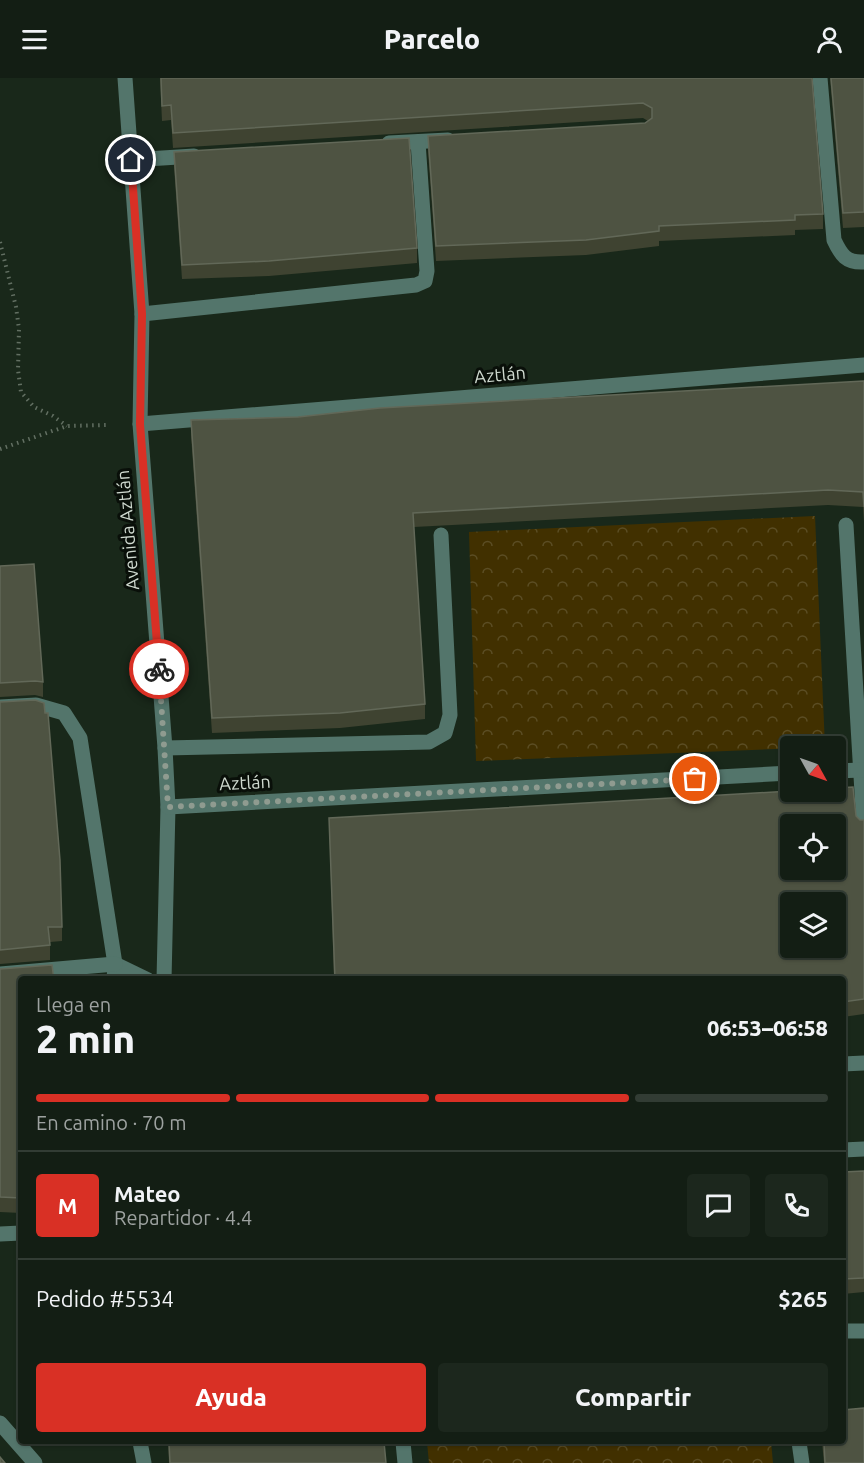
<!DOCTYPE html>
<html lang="es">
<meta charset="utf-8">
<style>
:root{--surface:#131e14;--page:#1c271d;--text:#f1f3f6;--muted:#9da2a0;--line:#323c34;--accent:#d93025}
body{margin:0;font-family:Ubuntu,sans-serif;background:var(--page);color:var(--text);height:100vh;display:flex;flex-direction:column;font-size:22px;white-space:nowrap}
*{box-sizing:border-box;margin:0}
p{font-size:20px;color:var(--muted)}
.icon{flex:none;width:33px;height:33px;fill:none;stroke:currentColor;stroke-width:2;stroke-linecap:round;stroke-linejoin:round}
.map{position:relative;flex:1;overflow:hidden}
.panel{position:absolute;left:18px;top:898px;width:828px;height:468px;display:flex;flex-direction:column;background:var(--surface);border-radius:6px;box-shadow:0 2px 4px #0004,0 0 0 2px var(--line)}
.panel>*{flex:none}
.needle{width:39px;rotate:130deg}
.fabs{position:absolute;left:780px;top:658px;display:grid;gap:12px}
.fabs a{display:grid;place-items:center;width:66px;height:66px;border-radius:6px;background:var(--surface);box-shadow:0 2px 4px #0004,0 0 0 2px var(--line);font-size:30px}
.pin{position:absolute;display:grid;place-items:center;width:51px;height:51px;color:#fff;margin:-26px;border:3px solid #fff;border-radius:50%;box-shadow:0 2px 6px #0007}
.courier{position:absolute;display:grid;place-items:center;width:60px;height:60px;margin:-30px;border:4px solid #d93025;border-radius:50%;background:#fff;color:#222;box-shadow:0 2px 8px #0007}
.summary em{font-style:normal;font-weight:800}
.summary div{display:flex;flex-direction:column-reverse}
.summary{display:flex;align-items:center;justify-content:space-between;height:102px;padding:0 18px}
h1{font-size:39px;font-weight:800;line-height:45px}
.bar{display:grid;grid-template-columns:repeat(4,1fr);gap:9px 6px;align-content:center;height:72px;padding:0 18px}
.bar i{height:8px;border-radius:4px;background:var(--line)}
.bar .active{background:var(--accent)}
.bar p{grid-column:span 4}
.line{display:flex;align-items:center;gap:15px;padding:0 18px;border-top:2px solid var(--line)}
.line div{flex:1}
.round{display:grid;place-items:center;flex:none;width:63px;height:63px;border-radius:6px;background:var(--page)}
.button{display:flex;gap:12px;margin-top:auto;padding:12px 18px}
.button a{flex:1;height:69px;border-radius:6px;background:var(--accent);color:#fff;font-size:24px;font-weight:800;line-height:69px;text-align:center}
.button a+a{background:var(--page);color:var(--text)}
header{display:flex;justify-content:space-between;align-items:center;height:78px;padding:0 18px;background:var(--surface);font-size:27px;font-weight:800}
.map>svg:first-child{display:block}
.park{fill:url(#park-crowns)}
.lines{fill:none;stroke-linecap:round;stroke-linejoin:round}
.path{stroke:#626f62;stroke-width:4;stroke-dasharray:1.5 4.5;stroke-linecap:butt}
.minor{stroke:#53756b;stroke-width:15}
.wall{fill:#3f4331}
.building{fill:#4e5342;stroke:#626858;stroke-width:1.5;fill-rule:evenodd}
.done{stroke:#8f9b90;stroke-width:6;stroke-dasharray:0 10.8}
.route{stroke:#d93025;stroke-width:8}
.labels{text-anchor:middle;stroke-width:6;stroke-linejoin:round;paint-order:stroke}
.street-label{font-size:18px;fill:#cfd9cf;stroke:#090f09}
</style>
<header><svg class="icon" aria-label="menu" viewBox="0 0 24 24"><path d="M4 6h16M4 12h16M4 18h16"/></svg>Parcelo<svg class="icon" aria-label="person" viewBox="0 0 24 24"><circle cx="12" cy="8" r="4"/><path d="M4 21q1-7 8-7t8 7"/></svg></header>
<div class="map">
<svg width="864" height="1385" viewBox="0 0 864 1385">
<defs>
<pattern id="park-crowns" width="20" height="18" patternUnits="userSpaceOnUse" patternTransform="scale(1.5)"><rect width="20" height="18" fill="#413000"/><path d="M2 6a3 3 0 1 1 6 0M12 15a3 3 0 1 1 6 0" fill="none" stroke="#5b4d24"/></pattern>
</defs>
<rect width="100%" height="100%" fill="#19281a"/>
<g class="park">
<path d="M815 438 825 669 476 683 469 454Z"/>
<path d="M427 1364H771L773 1385H429Z"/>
</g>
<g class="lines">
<g class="path">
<path d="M0 164 16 229 19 251 18 292 21 314 34 329 53 338 67 348"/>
<path d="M0 371 67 348 106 347"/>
</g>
<g class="minor">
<path d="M125 0 142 236 140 346 165 670 168 729 164 902"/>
<path d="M820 0 834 162C841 177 846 185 864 184"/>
<path d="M389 65 448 62"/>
<path d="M131 82 194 78"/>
<path d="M142 236 416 207 425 203 427 193 418 64"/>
<path d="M140 346 864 287"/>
<path d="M846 447 864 748"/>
<path d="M0 629 36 627 64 635 80 660 115 886 114 902"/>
<path d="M165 670 429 664 445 655 450 637 441 457"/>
<path d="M836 693 861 692"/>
<path d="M168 729 790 695"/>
<path d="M115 886 148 902"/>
<path d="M0 896 115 886"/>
<path d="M843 986 864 985"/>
<path d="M843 1072 864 1071"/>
<path d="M0 1156 21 1155"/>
<path d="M843 1253H864"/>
<path d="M0 1345 35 1385"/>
<path d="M140 1364 144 1385"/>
<path d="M403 1364 405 1385"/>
<path d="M799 1364 802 1385"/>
</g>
</g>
<g class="wall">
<path d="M160 0H812L823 136V151L795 152V157L659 163V168L586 177 436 183 428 73V58L645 45 648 43 643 40 173 70 171 42 162 43Z"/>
<path d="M830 0H864V149L843 150Z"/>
<path d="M174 74 417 170V185L269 198 182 201 174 89Z"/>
<path d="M864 303V444L863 429 828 427 414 449 425 626V641L340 650 212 655 191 357V342L298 339Z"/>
<path d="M0 488 43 604V619L35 617 0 619Z"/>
<path d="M0 624 62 849V863L50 864V882L0 886Z"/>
<path d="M856 738 860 742H864V936L843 939V902H334L329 740Z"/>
<path d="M0 891 21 902V1135L0 1134Z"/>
<path d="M864 1093V1214L843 1216V1094Z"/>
<path d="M168 1364H384L386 1385H169Z"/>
<path d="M822 1364H843L864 1385H824Z"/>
</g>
<g class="building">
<path d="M161 0H812L823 136 795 137V142L659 148V153L586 162 436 168 428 58 645 45 652 40V30L643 25 173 55 171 27 162 28Z"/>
<path d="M831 0H864V134L843 135Z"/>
<path d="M409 60 417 170 269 183 182 187 174 74Z"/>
<path d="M864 303V429L863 414 828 412 413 435 425 626 340 635 212 640 191 342 298 339 380 330Z"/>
<path d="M34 486 43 604 35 603 0 605V488Z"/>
<path d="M35 622 44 625 45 635H48L60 782 62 849H48L50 867 0 872V624Z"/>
<path d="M853 709 856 738 860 742H864V921L843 924V902H335L329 740 790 713V714H836V710ZM790 747H836V792H790ZM790 825H836V870H790Z"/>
<path d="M52 887 54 902H21V1120L0 1119V891Z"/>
<path d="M864 1093V1200L843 1201V1094Z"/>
<path d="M864 1330V1385H825L824 1364H843V1332Z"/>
<path d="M169 1364H384L386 1385H170Z"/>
<path d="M0 1379 5 1385H0Z"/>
</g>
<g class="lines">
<path class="done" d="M159 591 168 729 695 701"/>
<path class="route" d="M131 82 142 236 140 346 159 591"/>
</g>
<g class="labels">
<g class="street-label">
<text transform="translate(500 297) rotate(-5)" y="6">Aztlán</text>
<text transform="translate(128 452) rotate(-95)" y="6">Avenida Aztlán</text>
<text transform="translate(245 705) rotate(-3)" y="6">Aztlán</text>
</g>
</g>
</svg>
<div class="fabs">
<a><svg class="needle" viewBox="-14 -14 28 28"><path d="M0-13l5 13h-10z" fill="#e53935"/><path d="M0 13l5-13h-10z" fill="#9da2a0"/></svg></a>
<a><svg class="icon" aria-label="locate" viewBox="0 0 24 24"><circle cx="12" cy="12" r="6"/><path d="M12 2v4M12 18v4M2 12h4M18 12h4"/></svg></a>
<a><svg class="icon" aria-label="layers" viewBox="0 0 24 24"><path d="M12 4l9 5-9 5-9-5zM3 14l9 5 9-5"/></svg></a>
</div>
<div class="pin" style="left:695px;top:701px;background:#ea580c"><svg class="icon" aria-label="bag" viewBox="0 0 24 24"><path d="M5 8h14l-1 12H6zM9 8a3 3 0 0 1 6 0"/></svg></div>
<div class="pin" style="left:131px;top:82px;background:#1f2937"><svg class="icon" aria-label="home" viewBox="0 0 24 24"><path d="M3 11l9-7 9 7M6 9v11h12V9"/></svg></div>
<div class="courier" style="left:159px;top:591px"><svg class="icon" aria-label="bike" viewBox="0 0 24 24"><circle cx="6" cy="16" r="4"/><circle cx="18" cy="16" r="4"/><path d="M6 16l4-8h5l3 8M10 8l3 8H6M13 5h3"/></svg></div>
<section class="panel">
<div class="summary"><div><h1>2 min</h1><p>Llega en</p></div><em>06:53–06:58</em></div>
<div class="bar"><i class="active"></i><i class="active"></i><i class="active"></i><i></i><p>En camino · 70 m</p></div>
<div class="line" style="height:108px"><b class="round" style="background:var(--accent);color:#fff">M</b><div><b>Mateo</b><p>Repartidor · 4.4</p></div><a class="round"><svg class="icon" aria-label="chat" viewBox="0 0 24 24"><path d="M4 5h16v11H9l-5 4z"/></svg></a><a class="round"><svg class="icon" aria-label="phone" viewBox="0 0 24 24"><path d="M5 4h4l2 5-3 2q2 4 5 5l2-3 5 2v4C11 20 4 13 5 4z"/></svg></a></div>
<div class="line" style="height:78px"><div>Pedido #5534</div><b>$265</b></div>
<div class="button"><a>Ayuda</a><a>Compartir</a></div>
</section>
</div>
